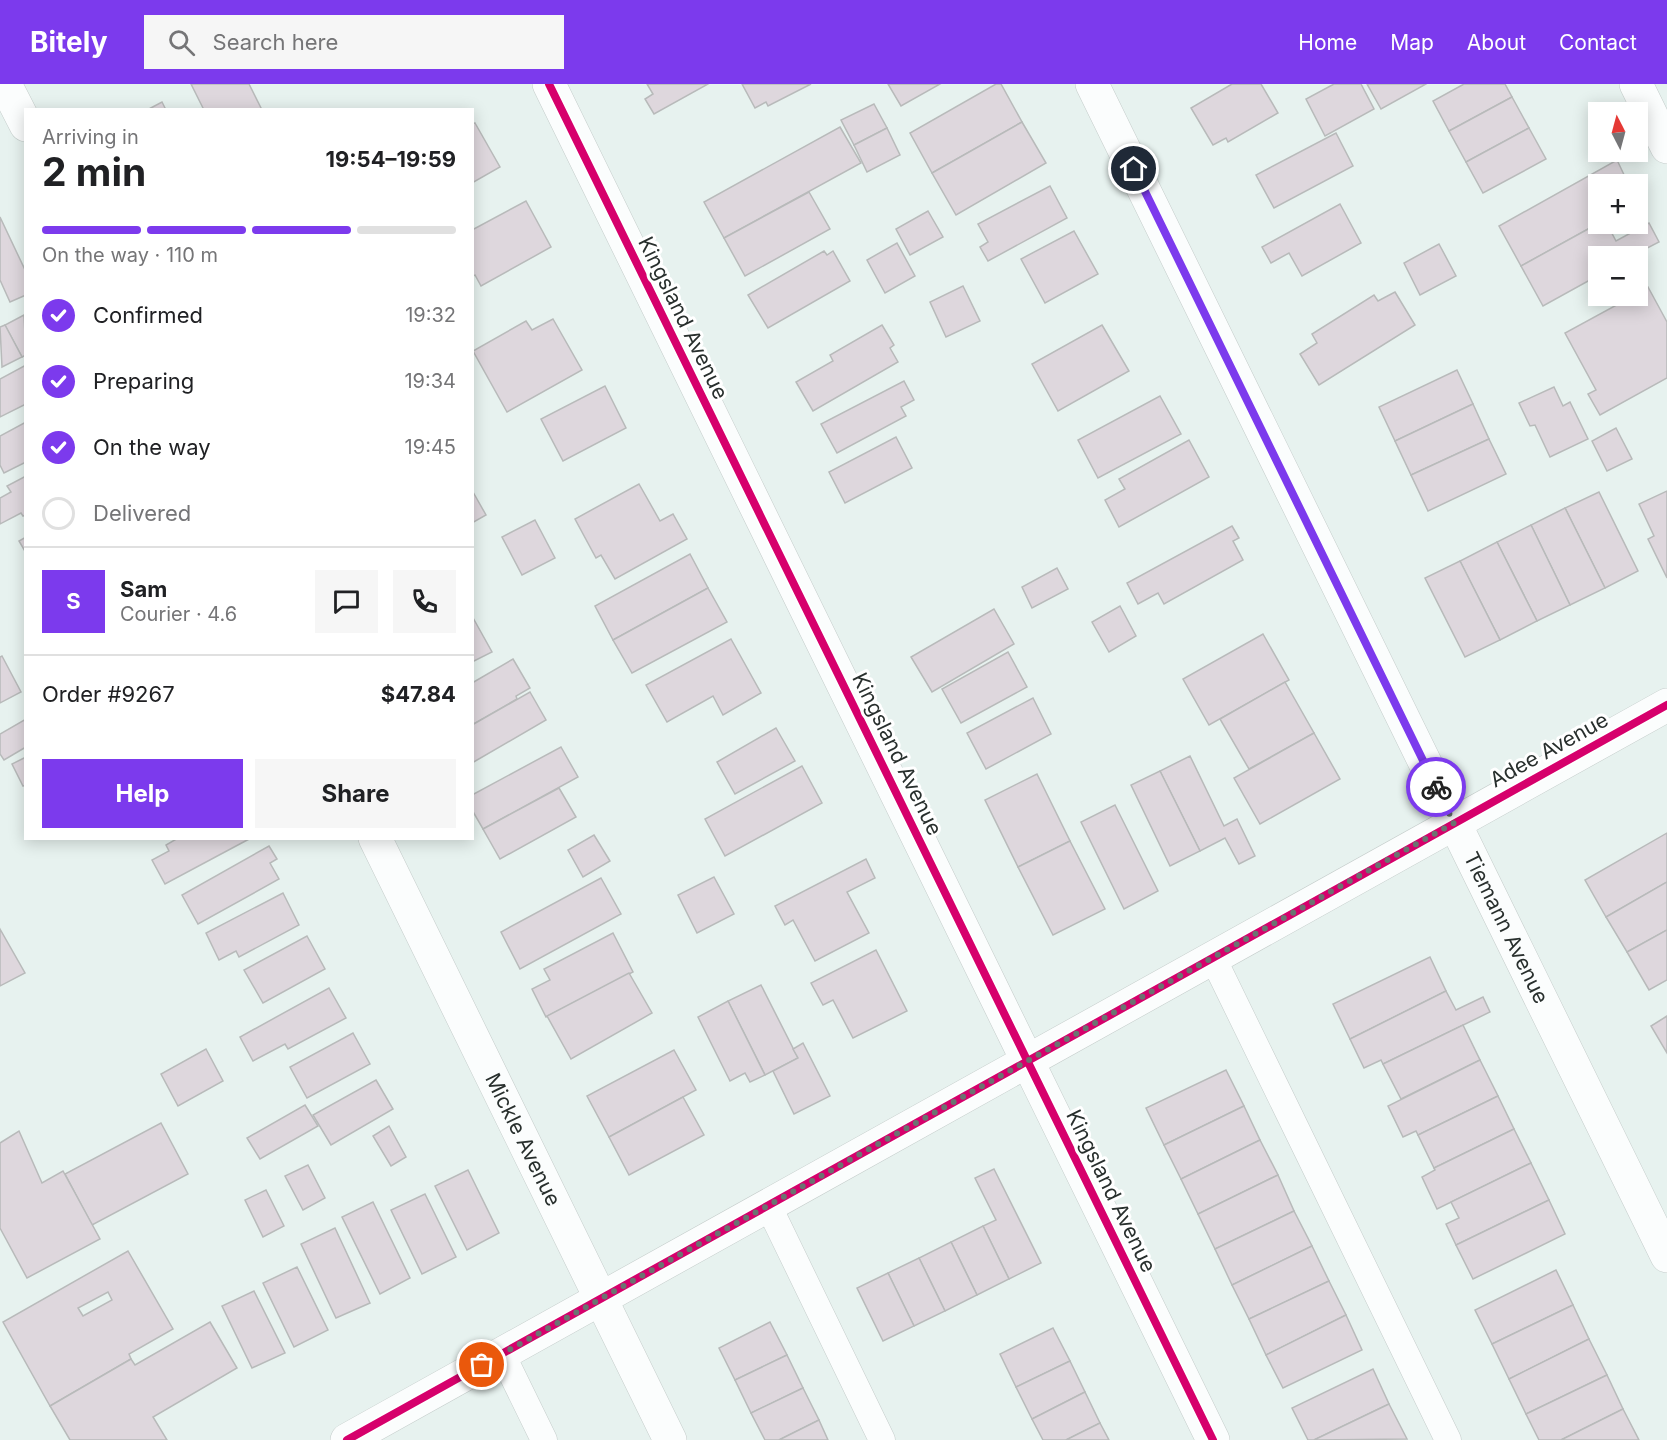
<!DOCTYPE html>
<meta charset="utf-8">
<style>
:root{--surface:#fff;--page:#f6f6f6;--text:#202124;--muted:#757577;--line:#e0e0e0;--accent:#7c3aed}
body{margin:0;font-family:Inter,sans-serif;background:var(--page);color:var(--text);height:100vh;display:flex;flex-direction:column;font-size:22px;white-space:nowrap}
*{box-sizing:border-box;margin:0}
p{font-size:20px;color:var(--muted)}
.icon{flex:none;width:33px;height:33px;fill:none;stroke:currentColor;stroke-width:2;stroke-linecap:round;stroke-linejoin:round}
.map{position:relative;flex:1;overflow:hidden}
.sheet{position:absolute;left:24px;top:24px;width:450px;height:732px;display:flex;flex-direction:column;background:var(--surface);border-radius:0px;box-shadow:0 3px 15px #0003}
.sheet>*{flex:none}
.needle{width:39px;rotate:354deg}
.controls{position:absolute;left:1588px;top:18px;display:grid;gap:12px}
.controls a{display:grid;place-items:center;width:60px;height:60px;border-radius:0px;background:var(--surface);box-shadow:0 3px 15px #0003;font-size:30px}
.pin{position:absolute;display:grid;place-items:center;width:51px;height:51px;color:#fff;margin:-26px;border:3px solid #fff;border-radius:50%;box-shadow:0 2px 6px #0007}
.courier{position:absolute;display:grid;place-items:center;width:60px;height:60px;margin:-30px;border:4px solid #7c3aed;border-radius:50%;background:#fff;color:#222;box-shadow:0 2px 8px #0007}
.head em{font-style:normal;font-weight:700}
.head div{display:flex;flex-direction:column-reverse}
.head{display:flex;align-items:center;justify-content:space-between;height:102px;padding:0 18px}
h1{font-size:39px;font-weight:700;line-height:45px}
.bar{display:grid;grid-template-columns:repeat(4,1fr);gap:9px 6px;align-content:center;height:72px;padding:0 18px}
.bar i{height:8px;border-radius:4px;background:var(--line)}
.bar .selected{background:var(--accent)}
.bar p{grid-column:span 4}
.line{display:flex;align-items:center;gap:15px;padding:0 18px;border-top:2px solid var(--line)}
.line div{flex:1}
.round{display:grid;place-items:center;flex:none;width:63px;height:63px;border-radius:0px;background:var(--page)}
ol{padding:0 18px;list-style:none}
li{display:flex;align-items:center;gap:18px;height:66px}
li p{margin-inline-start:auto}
li .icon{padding:6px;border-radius:50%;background:var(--accent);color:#fff;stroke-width:4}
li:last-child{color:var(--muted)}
li i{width:33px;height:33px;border:3px solid var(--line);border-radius:50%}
.button{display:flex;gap:12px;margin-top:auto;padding:12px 18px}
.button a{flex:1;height:69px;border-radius:0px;background:var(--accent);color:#fff;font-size:24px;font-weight:700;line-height:69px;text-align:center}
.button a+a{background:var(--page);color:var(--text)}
header{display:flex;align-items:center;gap:36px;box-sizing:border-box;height:84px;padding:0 30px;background:var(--accent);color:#fff}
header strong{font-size:28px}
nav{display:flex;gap:33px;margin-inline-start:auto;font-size:21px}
.search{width:420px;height:54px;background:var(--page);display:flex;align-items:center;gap:15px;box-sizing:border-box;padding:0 21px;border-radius:0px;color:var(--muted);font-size:22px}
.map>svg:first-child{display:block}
.building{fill:#ded7dd;stroke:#b8baba;stroke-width:1.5;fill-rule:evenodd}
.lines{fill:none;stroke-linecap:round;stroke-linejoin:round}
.lane-casing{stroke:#c5cdcb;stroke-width:27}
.street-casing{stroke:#c5cdcb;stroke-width:34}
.lane{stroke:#fbfdfd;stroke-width:26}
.street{stroke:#fbfdfd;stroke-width:33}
.cycleway-casing{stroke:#fff;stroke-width:11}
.cycleway{stroke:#d6006c;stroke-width:8}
.done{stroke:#6b7371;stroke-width:6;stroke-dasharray:0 10.8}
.route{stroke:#7c3aed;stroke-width:8}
.labels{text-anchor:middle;stroke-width:6;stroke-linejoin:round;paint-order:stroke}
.street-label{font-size:21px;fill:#282f2d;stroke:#fff}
</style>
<header>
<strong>Bitely</strong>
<div class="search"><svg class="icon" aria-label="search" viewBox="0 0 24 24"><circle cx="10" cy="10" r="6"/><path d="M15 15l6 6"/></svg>Search here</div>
<nav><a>Home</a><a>Map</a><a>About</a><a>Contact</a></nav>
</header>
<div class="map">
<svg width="1667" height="1356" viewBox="0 0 1667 1356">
<rect width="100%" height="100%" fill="#e7f2ef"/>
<g class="building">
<path d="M191 0H249L262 26H204Z"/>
<path d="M647 0H708L654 30 645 15 653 10Z"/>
<path d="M742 0H811L768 22 766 18 755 24Z"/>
<path d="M888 0H940L901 22Z"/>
<path d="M996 0H1001L1022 38 932 89 910 49Z"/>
<path d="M1232 0H1261L1278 29 1228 58 1226 54 1213 61 1191 24Z"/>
<path d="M1334 0H1361L1374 25 1325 52 1306 15Z"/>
<path d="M1367 0H1426L1381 25Z"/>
<path d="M1464 0H1505L1512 13 1449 47 1433 17Z"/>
<path d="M1512 13 1529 44 1466 78 1449 47Z"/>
<path d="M162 18 166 26H147Z"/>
<path d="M874 20 887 44 854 61 841 36Z"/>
<path d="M1022 38 1046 79 956 131 932 89Z"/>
<path d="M475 39 500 83 472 99V40Z"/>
<path d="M840 43 861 79 724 154 704 118Z"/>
<path d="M887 44 900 71 867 88 854 61Z"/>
<path d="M1529 44 1546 75 1483 109 1466 78Z"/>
<path d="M1336 49 1353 82 1274 124 1256 91Z"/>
<path d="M1617 76 1627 97 1620 100H1599V112L1594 115 1599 125V139L1521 182 1499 142Z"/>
<path d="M1050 102 1067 134 988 177 980 163 988 158 978 140Z"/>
<path d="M809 108 830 145 745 192 724 154Z"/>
<path d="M526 117 551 163 481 202 475 191 472 193V146Z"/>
<path d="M1340 120 1361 159 1302 192 1289 169 1271 179 1262 163Z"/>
<path d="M928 127 943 153 910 171 896 145Z"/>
<path d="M0 133 26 188V211L10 218 0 196Z"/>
<path d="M1599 139 1607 140 1616 157 1649 139 1659 158 1632 172H1599V191L1543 222 1521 182Z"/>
<path d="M1074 147 1098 190 1045 219 1021 175Z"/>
<path d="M897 159 915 192 885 209 867 176Z"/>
<path d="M1439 160 1456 192 1420 211 1404 179Z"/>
<path d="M824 167 827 171 833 167 850 197 768 244 748 211Z"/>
<path d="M963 202 980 237 946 253 930 218Z"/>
<path d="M1648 203 1667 238V294L1600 331 1588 310 1596 306 1565 249 1633 212H1638V209Z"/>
<path d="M1395 208 1415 241 1319 301 1300 270 1317 259 1312 250 1374 211 1378 217Z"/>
<path d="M24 231 26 271 22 273 5 241Z"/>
<path d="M553 235 582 286 507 328 473 267 526 237 532 246Z"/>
<path d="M5 241 22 273 2 283 0 243Z"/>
<path d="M882 241 894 261 890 264 898 278 813 327 796 298 833 277 830 271Z"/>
<path d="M1102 241 1129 287 1058 327 1032 280Z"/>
<path d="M26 281V320L0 333V295Z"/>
<path d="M1457 286 1473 320 1395 357 1379 323Z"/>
<path d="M904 297 914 316 901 323 906 332 837 369 821 340Z"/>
<path d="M605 302 626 344 563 377 541 335Z"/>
<path d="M1554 303 1563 322 1570 318 1588 355 1550 373 1535 341 1530 342 1519 319Z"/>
<path d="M1160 312 1181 350 1098 394 1078 356Z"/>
<path d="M1473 320 1489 355 1411 391 1395 357Z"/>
<path d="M26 338V378L4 389 0 381V352Z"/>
<path d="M1616 344 1632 375 1607 387 1592 357Z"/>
<path d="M896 353 912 384 845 419 829 388Z"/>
<path d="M1489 355 1506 390 1428 427 1411 391Z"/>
<path d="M1189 356 1209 393 1119 443 1105 416 1125 405 1119 395Z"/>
<path d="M26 392V431L23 432 21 429 0 440V414L11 408 7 402Z"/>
<path d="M639 400 660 437 673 430 687 455 615 495 601 471 596 474 575 435Z"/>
<path d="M1667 407V494L1648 455 1654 452 1639 420Z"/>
<path d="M473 408 486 431 472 439V409Z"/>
<path d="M1599 408 1638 487 1605 504 1565 424Z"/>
<path d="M1565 424 1605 504 1570 521 1531 441Z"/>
<path d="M535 436 555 474 522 491 502 453Z"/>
<path d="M1531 441 1570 521 1537 537 1497 458Z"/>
<path d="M1232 442 1239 454 1233 457 1243 476 1164 520 1158 509 1138 520 1127 499Z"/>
<path d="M26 453V469L19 457Z"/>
<path d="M1497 458 1537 537 1500 556 1460 477Z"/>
<path d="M690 470 708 504 613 556 595 522Z"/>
<path d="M1460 477 1500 556 1465 573 1425 494Z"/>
<path d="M1057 484 1068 505 1032 524 1022 503Z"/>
<path d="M708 504 727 538 632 589 613 556Z"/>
<path d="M1120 522 1136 552 1109 568 1092 538Z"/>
<path d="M994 525 1014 560 932 608 911 573Z"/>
<path d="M472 532 492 568 472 578Z"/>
<path d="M1263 550 1289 596 1209 641 1183 595Z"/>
<path d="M731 555 761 609 723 631 713 612 667 638 646 601Z"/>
<path d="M1008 568 1027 603 961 639 942 605Z"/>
<path d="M2 572 21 608 0 619V573Z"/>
<path d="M513 575 530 604 516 612 517 615 472 641V599Z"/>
<path d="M1285 598 1314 649 1249 685 1220 635Z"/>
<path d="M530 608 546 636 472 679V641Z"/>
<path d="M1033 614 1051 650 986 685 967 649Z"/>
<path d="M26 635V663L4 676 0 670V650Z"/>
<path d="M776 644 795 677 735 710 717 678Z"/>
<path d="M1314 649 1340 695 1260 740 1234 694Z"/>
<path d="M561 663 578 693 483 745 472 726V711Z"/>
<path d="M1190 672 1224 742 1237 735 1255 772 1239 780 1225 754 1200 767 1160 687Z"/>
<path d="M26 673V701L23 702 12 680Z"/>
<path d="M802 682 822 719 725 772 705 735Z"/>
<path d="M1160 687 1200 767 1170 782 1131 701Z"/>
<path d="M1037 690 1070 757 1018 783 985 716Z"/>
<path d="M559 704 576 733 500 775 483 745Z"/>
<path d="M1115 721 1158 807 1124 825 1081 738Z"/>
<path d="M1667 749V798L1606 833 1585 796Z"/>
<path d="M594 751 610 777 583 793 568 766Z"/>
<path d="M178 754H251L165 800 152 776 169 767 166 761Z"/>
<path d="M1070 757 1105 825 1053 851 1018 783Z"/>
<path d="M269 762 277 775 270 779 279 795 198 840 182 811Z"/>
<path d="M866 775 875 794 847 808 869 849 815 877 793 836 785 841 775 822Z"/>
<path d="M714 793 734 830 697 849 678 811Z"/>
<path d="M601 794 621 830 520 885 501 848Z"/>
<path d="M1667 798V846L1627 868 1606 833Z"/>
<path d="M283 809 299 841 239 873 236 867 219 876 206 849Z"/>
<path d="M0 845 25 889 0 902Z"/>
<path d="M1667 846V896L1649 906 1627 868Z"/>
<path d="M613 849 633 888 546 933 532 905 550 896 544 885Z"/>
<path d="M307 852 325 885 263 919 244 886Z"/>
<path d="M876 866 907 927 853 954 833 916 823 921 811 899Z"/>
<path d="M1430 873 1446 907 1350 955 1333 920Z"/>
<path d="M629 889 652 929 571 975 547 932Z"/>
<path d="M761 901 798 974 765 991 728 917Z"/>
<path d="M329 904 346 934 288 965 285 960 253 977 240 953Z"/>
<path d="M1446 907 1456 926 1483 913 1490 928 1383 980 1381 976 1364 984 1350 955Z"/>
<path d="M728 917 765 991 750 998 745 989 730 997 698 933Z"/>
<path d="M1667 932V969L1651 942Z"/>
<path d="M1463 941 1480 976 1401 1015 1383 980Z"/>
<path d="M353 949 370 980 307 1014 290 983Z"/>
<path d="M803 959 830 1012 794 1030 773 987 798 974 793 965Z"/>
<path d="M206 965 223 997 178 1022 161 990Z"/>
<path d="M674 966 696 1006 609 1053 587 1012Z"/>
<path d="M1480 976 1498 1012 1418 1051 1416 1047 1403 1053 1388 1022Z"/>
<path d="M1226 986 1244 1022 1164 1061 1146 1024Z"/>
<path d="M376 996 393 1025 331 1061 313 1031Z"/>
<path d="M1498 1012 1514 1045 1434 1084 1418 1051Z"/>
<path d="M683 1013 704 1051 629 1091 609 1053Z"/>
<path d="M305 1021 318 1042 260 1075 247 1054Z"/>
<path d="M1244 1022 1260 1056 1181 1095 1164 1061Z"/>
<path d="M161 1039 188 1090 92 1141 65 1090Z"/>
<path d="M389 1042 406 1073 391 1082 373 1052Z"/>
<path d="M1514 1045 1531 1079 1437 1125 1422 1093 1435 1086 1434 1084Z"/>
<path d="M19 1047 42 1099 63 1087 100 1155 27 1194 0 1144V1059Z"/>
<path d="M1260 1056 1278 1091 1198 1130 1181 1095Z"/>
<path d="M1531 1079 1549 1116 1456 1161 1446 1140 1459 1134 1451 1118Z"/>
<path d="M308 1081 325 1114 303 1126 285 1092Z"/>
<path d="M994 1085 1041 1179 1009 1195 983 1142 996 1136 975 1094Z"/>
<path d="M468 1086 499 1149 467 1166 435 1102Z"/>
<path d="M1278 1091 1294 1127 1215 1165 1198 1130Z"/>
<path d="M266 1106 284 1142 263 1153 245 1116Z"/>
<path d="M425 1110 456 1173 422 1190 391 1126Z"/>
<path d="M1549 1116 1565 1150 1473 1195 1456 1161Z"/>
<path d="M373 1118 410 1194 380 1210 342 1133Z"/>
<path d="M1294 1127 1312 1162 1232 1201 1215 1165Z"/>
<path d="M983 1142 1009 1195 977 1211 951 1158Z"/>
<path d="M335 1144 370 1219 336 1234 301 1160Z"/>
<path d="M951 1158 977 1211 945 1227 919 1174Z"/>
<path d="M1312 1162 1329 1197 1249 1235 1232 1201Z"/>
<path d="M128 1167 173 1245 129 1270 131 1275 50 1322 3 1238ZM108 1208 112 1216 83 1232 78 1224Z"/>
<path d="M919 1174 945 1227 914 1242 888 1189Z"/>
<path d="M297 1183 328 1246 294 1263 263 1199Z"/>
<path d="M1556 1186 1573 1221 1492 1260 1475 1226Z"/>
<path d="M888 1189 914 1242 883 1257 857 1204Z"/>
<path d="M1329 1197 1346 1231 1266 1271 1249 1235Z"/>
<path d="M254 1207 285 1269 252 1284 222 1222Z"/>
<path d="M1573 1221 1589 1255 1509 1295 1492 1260Z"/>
<path d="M1346 1231 1362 1266 1283 1304 1266 1271Z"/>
<path d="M210 1238 237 1284 153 1333 167 1356H70L50 1322 131 1275 135 1281Z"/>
<path d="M770 1238 787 1271 735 1296 719 1264Z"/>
<path d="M1053 1244 1070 1277 1016 1303 1000 1270Z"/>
<path d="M1589 1255 1607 1291 1526 1330 1509 1295Z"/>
<path d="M787 1271 803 1304 751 1329 735 1296Z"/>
<path d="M1070 1277 1085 1308 1032 1335 1016 1303Z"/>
<path d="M1373 1285 1389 1320 1314 1356H1308L1292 1324Z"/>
<path d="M1607 1291 1623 1325 1561 1356H1539L1526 1330Z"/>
<path d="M803 1304 819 1336 779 1356H765L751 1329Z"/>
<path d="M1085 1308 1100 1339 1066 1356H1043L1032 1335Z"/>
<path d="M1389 1320 1407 1355 1314 1356Z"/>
<path d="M1623 1325 1639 1356H1561Z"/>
<path d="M819 1336 828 1356H779Z"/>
<path d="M1100 1339 1109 1356H1066Z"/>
</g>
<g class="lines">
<defs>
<g id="lane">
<path d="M1213 874 1448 1356"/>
<path d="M768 1121 882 1356"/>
<path d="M502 1270 544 1356"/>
</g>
<g id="street">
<path d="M5 0 26 41"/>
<path d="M549 0 1213 1356"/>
<path id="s1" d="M1092 0 1667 1172"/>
<path d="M1636 0 1667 63"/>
<path id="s2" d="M375 754 670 1356"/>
<path d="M347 1356 1667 621"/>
</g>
</defs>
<use href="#lane" class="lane-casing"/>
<use href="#street" class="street-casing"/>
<use href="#lane" class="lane"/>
<use href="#street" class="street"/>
<defs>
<g id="cycleway">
<path d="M549 0 1213 1356"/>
<path d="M347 1356 1667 621"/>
</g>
</defs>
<use href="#cycleway" class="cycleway-casing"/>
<use href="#cycleway" class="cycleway"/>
</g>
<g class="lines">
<path class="done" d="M482 1281 1454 739 1436 703"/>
<path class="route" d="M1134 85 1436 703"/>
</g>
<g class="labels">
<g class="street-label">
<text transform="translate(683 234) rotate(64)" y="7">Kingsland Avenue</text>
<text transform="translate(1549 666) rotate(-29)" y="7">Adee Avenue</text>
<text transform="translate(897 670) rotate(64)" y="7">Kingsland Avenue</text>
<text dy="7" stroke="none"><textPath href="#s1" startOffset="940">Tiemann Avenue</textPath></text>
<text dy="7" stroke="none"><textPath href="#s2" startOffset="336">Mickle Avenue</textPath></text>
<text transform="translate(1111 1107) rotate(64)" y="7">Kingsland Avenue</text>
</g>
</g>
</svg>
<div class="controls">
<a><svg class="needle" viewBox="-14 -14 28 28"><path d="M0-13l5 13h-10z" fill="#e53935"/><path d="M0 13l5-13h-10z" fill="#757577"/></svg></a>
<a>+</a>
<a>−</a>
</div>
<div class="pin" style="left:482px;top:1281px;background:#ea580c"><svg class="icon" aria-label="bag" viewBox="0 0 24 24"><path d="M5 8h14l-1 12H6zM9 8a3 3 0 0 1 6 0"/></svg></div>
<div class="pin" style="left:1134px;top:85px;background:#1f2937"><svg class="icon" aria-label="home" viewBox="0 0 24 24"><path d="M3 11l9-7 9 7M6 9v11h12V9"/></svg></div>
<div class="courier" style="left:1436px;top:703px"><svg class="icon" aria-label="bike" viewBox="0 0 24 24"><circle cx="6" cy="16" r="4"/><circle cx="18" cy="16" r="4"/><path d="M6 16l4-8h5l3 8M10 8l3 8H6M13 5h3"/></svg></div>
<section class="sheet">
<div class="head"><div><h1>2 min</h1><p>Arriving in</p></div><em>19:54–19:59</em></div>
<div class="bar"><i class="selected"></i><i class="selected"></i><i class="selected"></i><i></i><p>On the way · 110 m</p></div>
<ol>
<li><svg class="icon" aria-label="check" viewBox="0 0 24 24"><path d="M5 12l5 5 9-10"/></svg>Confirmed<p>19:32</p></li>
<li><svg class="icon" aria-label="check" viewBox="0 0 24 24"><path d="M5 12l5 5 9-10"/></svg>Preparing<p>19:34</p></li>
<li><svg class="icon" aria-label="check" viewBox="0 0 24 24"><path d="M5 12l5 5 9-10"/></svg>On the way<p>19:45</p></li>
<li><i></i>Delivered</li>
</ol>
<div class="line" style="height:108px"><b class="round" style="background:var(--accent);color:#fff">S</b><div><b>Sam</b><p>Courier · 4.6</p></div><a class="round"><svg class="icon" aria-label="chat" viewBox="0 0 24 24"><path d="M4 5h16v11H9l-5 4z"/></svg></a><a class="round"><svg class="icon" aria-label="phone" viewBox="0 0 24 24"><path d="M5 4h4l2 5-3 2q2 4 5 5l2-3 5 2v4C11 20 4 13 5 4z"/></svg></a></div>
<div class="line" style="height:78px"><div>Order #9267</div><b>$47.84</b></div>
<div class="button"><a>Help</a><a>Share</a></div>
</section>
</div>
